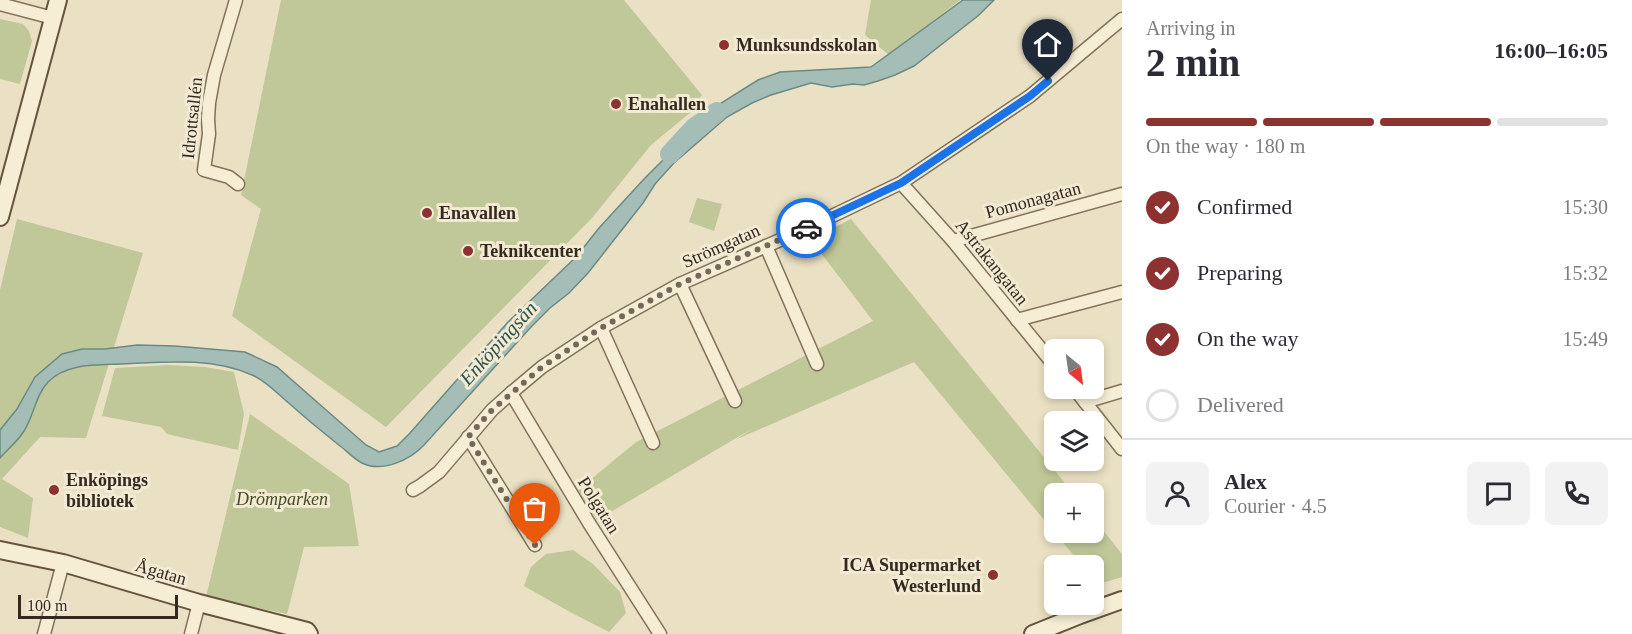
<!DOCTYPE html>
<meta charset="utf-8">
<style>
:root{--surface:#fff;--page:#f2f2f3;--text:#2b2b33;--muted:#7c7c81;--line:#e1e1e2;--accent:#8d3230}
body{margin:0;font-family:Georgia,serif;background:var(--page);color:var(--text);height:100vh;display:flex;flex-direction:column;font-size:22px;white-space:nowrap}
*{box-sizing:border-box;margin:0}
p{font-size:20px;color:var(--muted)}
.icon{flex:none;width:33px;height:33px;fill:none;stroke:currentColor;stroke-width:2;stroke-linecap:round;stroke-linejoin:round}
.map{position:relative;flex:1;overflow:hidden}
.sheet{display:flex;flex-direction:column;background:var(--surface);width:510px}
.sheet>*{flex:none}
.needle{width:39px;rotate:151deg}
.buttons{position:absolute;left:1044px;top:339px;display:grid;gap:12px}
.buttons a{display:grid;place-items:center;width:60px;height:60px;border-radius:9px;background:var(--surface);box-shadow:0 3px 9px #0003;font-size:30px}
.scale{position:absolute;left:18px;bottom:15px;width:160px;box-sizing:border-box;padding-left:6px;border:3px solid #34291e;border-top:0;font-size:16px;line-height:21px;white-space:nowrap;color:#34291e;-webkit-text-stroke:4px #f2ead2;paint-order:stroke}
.pin{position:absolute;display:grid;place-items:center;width:51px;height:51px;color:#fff;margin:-62px -26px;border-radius:50% 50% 50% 0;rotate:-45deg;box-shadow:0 0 6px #0007}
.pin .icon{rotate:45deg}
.courier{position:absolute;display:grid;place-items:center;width:60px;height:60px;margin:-30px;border:4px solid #1a73e8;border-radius:50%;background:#fff;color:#222;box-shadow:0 2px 8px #0007}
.summary em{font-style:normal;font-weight:800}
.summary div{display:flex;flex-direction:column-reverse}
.summary{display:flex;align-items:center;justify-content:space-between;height:102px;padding:0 24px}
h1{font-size:39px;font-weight:800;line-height:45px}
.bar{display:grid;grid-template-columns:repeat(4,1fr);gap:9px 6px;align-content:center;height:72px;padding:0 24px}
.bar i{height:8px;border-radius:4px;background:var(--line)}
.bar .selected{background:var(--accent)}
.bar p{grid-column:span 4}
.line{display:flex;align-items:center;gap:15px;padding:0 24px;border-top:2px solid var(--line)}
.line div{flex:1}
.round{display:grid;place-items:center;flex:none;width:63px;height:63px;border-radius:9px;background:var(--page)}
ol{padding:0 24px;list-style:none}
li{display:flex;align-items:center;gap:18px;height:66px}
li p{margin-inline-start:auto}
li .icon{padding:6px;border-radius:50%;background:var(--accent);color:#fff;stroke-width:4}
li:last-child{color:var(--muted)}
li i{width:33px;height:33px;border:3px solid var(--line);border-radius:50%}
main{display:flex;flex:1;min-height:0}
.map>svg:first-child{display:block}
.green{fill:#c0c798}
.water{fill:#a5bdb7;stroke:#6c8a84;stroke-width:1.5}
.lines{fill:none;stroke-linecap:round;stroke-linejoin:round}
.river{stroke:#a5bdb7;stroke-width:20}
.street-casing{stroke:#83715b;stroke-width:15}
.secondary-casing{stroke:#65533e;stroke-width:20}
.street{stroke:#f6edd5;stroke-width:12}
.secondary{stroke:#f6edd5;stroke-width:16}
.done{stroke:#746958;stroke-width:6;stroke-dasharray:0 10.8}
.route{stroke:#1a73e8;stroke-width:8}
.poi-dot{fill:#8d3230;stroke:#f2ead2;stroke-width:2}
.labels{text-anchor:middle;stroke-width:6;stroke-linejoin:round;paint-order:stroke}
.poi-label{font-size:18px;font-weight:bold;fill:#34291e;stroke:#f2ead2;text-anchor:start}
.street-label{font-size:18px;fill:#34291e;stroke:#f2ead2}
.park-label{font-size:18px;font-style:italic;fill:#434f26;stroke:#f2ead2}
.water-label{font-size:20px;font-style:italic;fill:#2e5251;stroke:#f2ead2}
</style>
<main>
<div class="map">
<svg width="1122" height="634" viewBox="0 0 1122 634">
<rect width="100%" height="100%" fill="#eae0c3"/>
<g class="green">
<path d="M281 0H624L702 95 697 101V107L651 145 592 218 386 427 232 316 261 209 241 195Z"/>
<path d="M871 0H960L889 55 865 35Z"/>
<path d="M0 19 23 24 29 31 32 41 20 84 0 79Z"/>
<path d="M697 198 722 204 714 231 689 222Z"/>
<path d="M17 219 143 253 86 438 40 437 2 479 33 498 28 538 0 527V290Z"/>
<path d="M851 219 1073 493 1054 494V532L914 362 735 440 755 427 597 520 578 490 636 442 873 321 811 240Z"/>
<path d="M168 365 205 367 234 372 244 414 238 450 167 434 161 427 102 416 115 368Z"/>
<path d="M250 414 349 484 359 546 304 547 287 614 206 597Z"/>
<path d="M1094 519 1122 554V577L1106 582 1094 581V566L1082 565 1055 533 1094 532Z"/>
<path d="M573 550 593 564 620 592 626 613 609 632 570 612 524 586 531 567 546 554Z"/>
</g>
<path class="water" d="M963 0H994L979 15 914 66 895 75 878 81 864 85 853 84 832 87 811 83 771 95 752 103 727 117 674 163 655 184 643 203 588 273 569 293 550 308 531 327 424 445C410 460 382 473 362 463 354 459 347 451 340 446 321 431 303 416 284 399 274 390 264 380 252 375 211 357 165 362 121 364 97 365 66 363 48 382 35 396 34 416 24 431 18 441 8 449 0 458V430L17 409 35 377 62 354 82 349H105L137 345 175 346 245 352 277 367 366 445 379 452 397 446 410 433 508 322 576 257 599 228 644 179 718 105 758 80 780 72 871 67Z"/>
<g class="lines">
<path class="river" d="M670 154 694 128 717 112"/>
<defs>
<g id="street">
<path d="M236 0 214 75 209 103 208 119 209 134 204 170 229 177 238 184"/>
<path d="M0 4 53 18"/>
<path d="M901 183 953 241 1054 365"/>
<path d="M953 241 1122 194"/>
<path d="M766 246 817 364"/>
<path d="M680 284 735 401"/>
<path d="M1017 320 1122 292"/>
<path d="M601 328 653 443"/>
<path d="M1074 388 1122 449"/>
<path d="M511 393 589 523 660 634"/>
<path d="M1085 402 1122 391"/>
<path d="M468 437 535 545"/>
<path d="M413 490 420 486 439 472 492 410 511 393 542 367 601 328 680 284 805 229 901 183 1030 96 1122 19"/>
<path d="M44 634 63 563"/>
<path d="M191 634 199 603"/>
</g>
<g id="secondary">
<path d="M0 217 58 0"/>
<path d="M0 550 63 563 199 603 307 631 309 634"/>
<path d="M1033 634 1080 615 1122 600"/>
</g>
</defs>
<use href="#street" class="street-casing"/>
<use href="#secondary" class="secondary-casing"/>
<use href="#street" class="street"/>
<use href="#secondary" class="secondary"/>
</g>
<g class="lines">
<path class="done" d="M535 545 468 437 492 410 542 367 601 328 680 284 806 228"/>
<path class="route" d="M806 228 901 183 1030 96 1048 81"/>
</g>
<g class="poi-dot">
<circle cx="724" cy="45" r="6"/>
<circle cx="616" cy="104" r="6"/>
<circle cx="427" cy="213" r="6"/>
<circle cx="468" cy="251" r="6"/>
<circle cx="54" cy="490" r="6"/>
<circle cx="993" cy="575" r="6"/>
</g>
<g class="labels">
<g class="poi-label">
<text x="736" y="51">Munksundsskolan</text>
<text x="628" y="110">Enahallen</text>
<text x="439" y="219">Enavallen</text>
<text x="480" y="257">Teknikcenter</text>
<text x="66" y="486">Enköpings<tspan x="66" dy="21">bibliotek</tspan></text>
<text x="981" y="571" text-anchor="end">ICA Supermarket<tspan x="981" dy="21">Westerlund</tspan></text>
</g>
<g class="street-label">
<text transform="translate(192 118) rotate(-84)" y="6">Idrottsallén</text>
<text transform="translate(1033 200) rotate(-15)" y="6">Pomonagatan</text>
<text transform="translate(721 246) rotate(-24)" y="6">Strömgatan</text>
<text transform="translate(992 262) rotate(51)" y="6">Astrakangatan</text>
<text transform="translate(599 505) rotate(58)" y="6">Polgatan</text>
<text transform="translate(161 572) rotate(16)" y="6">Ågatan</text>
</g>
<g class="park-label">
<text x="282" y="505">Drömparken</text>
</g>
<g class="water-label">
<text transform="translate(498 343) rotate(-48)" y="7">Enköpingsån</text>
</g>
</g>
</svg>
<div class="buttons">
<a><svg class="needle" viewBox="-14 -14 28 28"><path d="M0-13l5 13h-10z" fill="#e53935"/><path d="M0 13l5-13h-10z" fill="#7c7c81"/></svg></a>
<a><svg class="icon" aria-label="layers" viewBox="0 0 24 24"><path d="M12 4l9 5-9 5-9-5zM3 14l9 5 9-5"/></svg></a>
<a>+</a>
<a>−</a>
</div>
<div class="scale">100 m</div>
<div class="pin" style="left:535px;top:545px;background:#ea580c"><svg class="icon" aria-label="bag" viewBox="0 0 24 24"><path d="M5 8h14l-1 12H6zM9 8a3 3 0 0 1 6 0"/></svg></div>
<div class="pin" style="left:1048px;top:81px;background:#1f2937"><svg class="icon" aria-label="home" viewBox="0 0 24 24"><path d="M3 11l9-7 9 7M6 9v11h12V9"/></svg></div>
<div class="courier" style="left:806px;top:228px"><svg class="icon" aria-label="car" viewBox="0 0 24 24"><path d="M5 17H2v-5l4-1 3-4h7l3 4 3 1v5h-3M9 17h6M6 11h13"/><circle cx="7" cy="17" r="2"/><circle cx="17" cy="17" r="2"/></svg></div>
</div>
<section class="sheet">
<div class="summary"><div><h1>2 min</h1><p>Arriving in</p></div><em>16:00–16:05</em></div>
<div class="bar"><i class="selected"></i><i class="selected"></i><i class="selected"></i><i></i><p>On the way · 180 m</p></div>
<ol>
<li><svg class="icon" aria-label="check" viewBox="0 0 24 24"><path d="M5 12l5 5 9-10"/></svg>Confirmed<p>15:30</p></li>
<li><svg class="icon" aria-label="check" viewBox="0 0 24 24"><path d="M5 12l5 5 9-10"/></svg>Preparing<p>15:32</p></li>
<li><svg class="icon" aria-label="check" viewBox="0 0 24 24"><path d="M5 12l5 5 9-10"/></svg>On the way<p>15:49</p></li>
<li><i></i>Delivered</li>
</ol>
<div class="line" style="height:108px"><a class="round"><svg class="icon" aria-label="person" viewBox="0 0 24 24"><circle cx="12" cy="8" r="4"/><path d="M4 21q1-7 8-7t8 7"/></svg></a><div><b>Alex</b><p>Courier · 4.5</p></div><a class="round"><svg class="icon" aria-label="chat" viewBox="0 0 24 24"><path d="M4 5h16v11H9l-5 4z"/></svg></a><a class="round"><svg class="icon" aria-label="phone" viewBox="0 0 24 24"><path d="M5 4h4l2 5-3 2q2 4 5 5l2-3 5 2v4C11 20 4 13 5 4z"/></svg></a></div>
</section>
</main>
